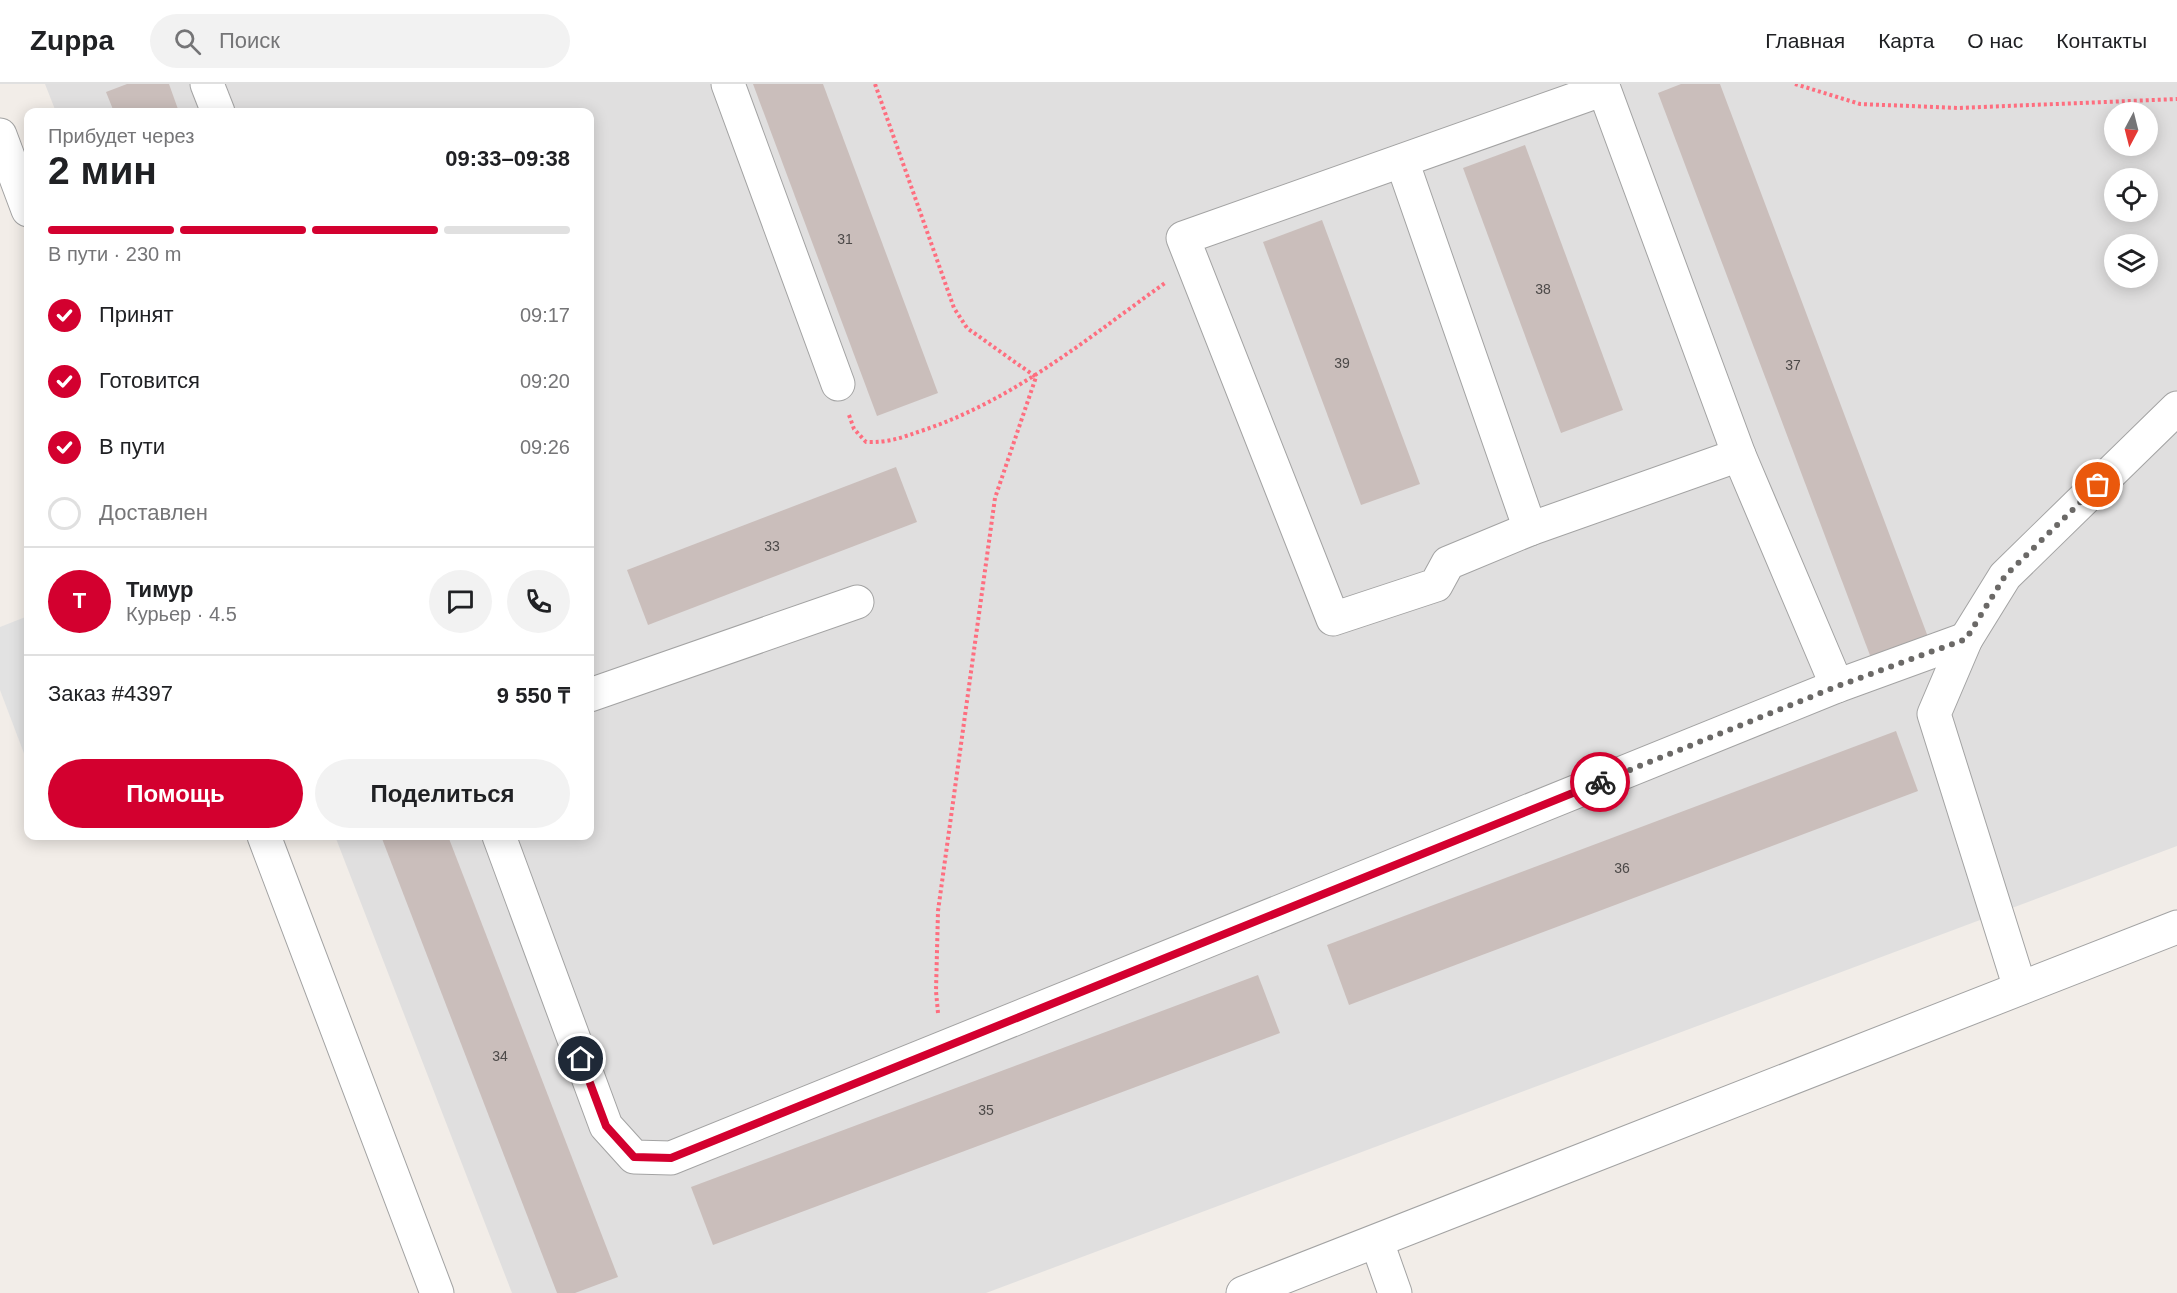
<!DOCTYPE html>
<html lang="ru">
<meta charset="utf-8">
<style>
:root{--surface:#fff;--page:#f2f2f2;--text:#202124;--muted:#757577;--line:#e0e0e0;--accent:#d3002f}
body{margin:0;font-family:Arial,sans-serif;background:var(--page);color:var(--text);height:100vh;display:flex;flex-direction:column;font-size:22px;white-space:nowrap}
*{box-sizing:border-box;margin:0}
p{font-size:20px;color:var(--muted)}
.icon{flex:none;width:33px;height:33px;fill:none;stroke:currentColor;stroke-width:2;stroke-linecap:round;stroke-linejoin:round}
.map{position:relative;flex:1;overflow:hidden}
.details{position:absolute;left:24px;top:24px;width:570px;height:732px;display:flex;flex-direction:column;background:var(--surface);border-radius:12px;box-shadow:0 3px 15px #0003}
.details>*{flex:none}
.needle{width:39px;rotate:187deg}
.buttons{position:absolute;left:2104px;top:18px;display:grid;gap:12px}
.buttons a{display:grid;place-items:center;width:54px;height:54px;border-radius:50%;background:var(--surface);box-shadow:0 3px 15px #0003;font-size:30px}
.pin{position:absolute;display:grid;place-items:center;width:51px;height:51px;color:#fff;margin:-26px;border:3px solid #fff;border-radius:50%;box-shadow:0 2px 6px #0007}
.courier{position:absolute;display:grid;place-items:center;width:60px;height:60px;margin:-30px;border:4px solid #d3002f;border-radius:50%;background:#fff;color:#222;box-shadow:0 2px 8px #0007}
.overview em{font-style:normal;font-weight:800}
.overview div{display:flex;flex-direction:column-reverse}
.overview{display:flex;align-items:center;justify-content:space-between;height:102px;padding:0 24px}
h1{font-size:39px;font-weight:800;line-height:45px}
.bar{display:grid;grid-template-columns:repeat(4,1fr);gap:9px 6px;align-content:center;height:72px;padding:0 24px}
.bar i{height:8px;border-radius:4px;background:var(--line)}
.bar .selected{background:var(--accent)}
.bar p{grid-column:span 4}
.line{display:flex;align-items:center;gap:15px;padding:0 24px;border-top:2px solid var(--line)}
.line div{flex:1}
.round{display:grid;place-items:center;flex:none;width:63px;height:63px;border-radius:32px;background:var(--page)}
ol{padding:0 24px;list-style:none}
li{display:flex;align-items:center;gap:18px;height:66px}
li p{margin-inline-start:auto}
li .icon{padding:6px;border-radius:50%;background:var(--accent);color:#fff;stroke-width:4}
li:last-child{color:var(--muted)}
li i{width:33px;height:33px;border:3px solid var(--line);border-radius:50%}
.cta{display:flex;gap:12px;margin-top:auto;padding:12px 24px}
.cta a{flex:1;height:69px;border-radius:36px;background:var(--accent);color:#fff;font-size:24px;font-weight:800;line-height:69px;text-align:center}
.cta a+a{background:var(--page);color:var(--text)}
header{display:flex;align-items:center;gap:36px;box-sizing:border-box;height:84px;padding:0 30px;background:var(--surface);border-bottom:2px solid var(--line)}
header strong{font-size:28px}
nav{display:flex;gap:33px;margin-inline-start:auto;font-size:21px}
.search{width:420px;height:54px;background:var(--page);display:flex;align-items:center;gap:15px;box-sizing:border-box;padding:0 21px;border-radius:33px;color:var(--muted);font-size:22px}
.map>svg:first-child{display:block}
.residential{fill:#e0dfdf;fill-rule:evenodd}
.parking{fill:#e2e2e2}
.building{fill:#cabebb}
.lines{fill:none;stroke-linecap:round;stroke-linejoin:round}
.minor-casing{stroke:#a3a3a3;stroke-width:35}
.path{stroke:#fe6e7f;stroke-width:4;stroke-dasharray:3 3;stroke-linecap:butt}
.minor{stroke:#fff;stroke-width:33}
.done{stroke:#6b6967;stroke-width:6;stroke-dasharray:0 10.8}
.route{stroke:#d3002f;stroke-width:8}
.labels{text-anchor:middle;stroke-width:4.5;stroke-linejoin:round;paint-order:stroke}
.number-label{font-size:14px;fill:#4c4948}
</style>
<header>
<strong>Zuppa</strong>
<div class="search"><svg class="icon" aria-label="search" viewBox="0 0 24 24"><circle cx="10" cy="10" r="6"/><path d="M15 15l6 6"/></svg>Поиск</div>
<nav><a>Главная</a><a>Карта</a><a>О нас</a><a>Контакты</a></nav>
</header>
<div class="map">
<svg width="2177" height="1209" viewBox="0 0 2177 1209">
<rect width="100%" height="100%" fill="#f2ede8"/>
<path class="residential" d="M45 0H2177V762L986 1209H512L335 752H590V28H56ZM2115 28H2148V62H2115ZM2115 94H2148V128H2115ZM2115 160H2148V194H2115Z"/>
<path class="parking" d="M28 532V680L0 606V543Z"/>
<g class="building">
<path d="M127 0H169L179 28H114L106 8Z"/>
<path d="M753 0H823L938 309 877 332Z"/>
<path d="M1681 0H1720L1928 553 1871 574 1658 9Z"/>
<path d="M1525 61 1623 326 1561 349 1463 84Z"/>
<path d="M1322 136 1420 400 1361 421 1263 158Z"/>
<path d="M896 383 917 438 648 541 627 486Z"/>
<path d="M1896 647 1918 707 1349 921 1327 861Z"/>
<path d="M381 752H448L618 1193 575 1209H557Z"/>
<path d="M1258 891 1280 949 713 1161 691 1103Z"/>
</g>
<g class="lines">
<defs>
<g id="minor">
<path d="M207 0 218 28"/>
<path d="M728 0 838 300"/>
<path d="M0 51 28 126"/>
<path d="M1402 77 1530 445 1739 371 1837 602"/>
<path d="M1530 445 1448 479 1436 501 1333 535 1183 154 1604 5 1739 371"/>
<path d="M590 611 857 518"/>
<path d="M264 752 437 1209"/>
<path d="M499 752 606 1042 634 1073 671 1074 1837 602 1966 555"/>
<path d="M2020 904 1934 630 1966 555 2005 492 2177 324"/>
<path d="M1377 1158 1395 1209"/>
<path d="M1243 1209 2177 843"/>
</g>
</defs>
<use href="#minor" class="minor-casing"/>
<g class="path">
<path d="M875 0 954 224 967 244 1036 293"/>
<path d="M1795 0 1860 20 1959 24 2177 15"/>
<path d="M849 331 854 345 866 358C889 359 903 353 924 346 1015 315 1088 254 1165 199"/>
<path d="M938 929 936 907 938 827 995 414 1036 293"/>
</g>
<use href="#minor" class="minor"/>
</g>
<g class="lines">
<path class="done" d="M1600 698 1838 602 1966 555 2005 492 2098 401"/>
<path class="route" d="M581 975 606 1042 634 1073 671 1074 1600 698"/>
</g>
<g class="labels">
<g class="number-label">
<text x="845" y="160">31</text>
<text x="1543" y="210">38</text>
<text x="1342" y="284">39</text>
<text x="1793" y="286">37</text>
<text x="772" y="467">33</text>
<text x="1622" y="789">36</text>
<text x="500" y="977">34</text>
<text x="986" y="1031">35</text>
</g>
</g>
</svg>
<div class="buttons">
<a><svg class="needle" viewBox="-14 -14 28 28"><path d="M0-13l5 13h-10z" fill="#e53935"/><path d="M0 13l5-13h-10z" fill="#757577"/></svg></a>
<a><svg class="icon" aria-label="locate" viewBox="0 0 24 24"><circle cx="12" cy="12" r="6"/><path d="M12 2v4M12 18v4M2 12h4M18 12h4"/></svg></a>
<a><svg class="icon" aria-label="layers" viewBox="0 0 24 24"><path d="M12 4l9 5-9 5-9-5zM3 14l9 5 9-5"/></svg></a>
</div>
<div class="pin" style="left:2098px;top:401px;background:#ea580c"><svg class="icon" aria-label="bag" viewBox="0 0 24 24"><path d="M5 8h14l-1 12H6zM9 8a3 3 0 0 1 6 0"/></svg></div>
<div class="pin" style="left:581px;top:975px;background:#1f2937"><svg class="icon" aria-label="home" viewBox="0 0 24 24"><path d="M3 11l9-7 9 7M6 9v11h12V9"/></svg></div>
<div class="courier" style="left:1600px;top:698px"><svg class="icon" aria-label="bike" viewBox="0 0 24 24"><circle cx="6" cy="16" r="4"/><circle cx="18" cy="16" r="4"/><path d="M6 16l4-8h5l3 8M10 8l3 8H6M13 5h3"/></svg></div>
<section class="details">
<div class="overview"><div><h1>2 мин</h1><p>Прибудет через</p></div><em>09:33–09:38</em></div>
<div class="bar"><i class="selected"></i><i class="selected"></i><i class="selected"></i><i></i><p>В пути · 230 m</p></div>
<ol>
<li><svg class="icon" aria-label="check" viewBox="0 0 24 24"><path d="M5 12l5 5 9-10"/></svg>Принят<p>09:17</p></li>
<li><svg class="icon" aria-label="check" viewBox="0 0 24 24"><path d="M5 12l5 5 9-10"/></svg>Готовится<p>09:20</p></li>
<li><svg class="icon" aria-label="check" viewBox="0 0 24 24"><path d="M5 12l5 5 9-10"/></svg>В пути<p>09:26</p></li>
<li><i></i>Доставлен</li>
</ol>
<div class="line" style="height:108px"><b class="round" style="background:var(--accent);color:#fff">Т</b><div><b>Тимур</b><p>Курьер · 4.5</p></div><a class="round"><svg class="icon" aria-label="chat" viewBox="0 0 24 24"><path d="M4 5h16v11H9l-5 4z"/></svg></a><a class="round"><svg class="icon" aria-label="phone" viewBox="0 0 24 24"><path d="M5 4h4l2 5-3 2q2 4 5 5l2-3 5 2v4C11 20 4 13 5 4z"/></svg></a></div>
<div class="line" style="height:78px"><div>Заказ #4397</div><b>9 550 ₸</b></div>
<div class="cta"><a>Помощь</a><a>Поделиться</a></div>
</section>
</div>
